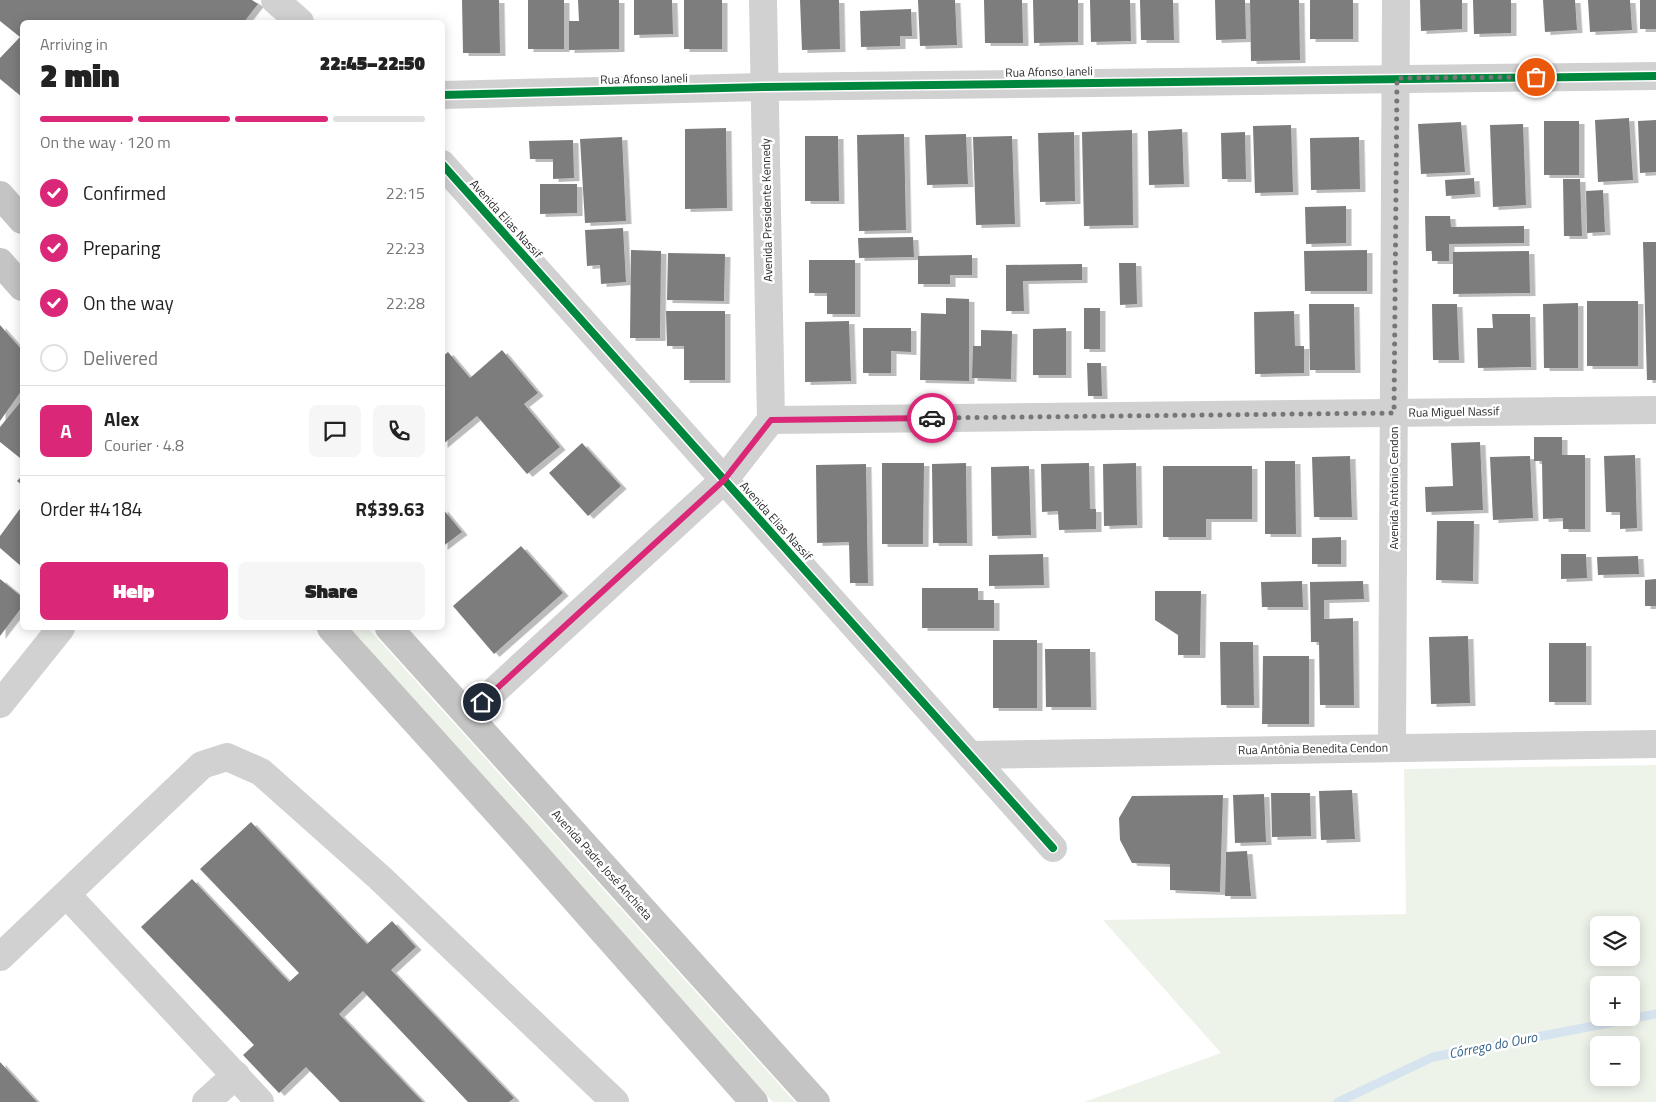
<!DOCTYPE html>
<meta charset="utf-8">
<style>
:root{--surface:#fff;--page:#f6f6f6;--text:#222;--muted:#767676;--line:#e0e0e0;--accent:#db2777}
body{margin:0;font-family:"Titillium Web",sans-serif;background:var(--page);color:var(--text);height:100vh;display:flex;flex-direction:column;font-size:19px;white-space:nowrap}
*{box-sizing:border-box;margin:0}
p{font-size:16px;color:var(--muted)}
.icon{flex:none;width:28px;height:28px;fill:none;stroke:currentColor;stroke-width:2;stroke-linecap:round;stroke-linejoin:round}
.map{position:relative;flex:1;overflow:hidden}
.panel{position:absolute;left:20px;top:20px;width:425px;height:610px;display:flex;flex-direction:column;background:var(--surface);border-radius:8px;box-shadow:0 2px 12px #0003}
.panel>*{flex:none}
.fabs{position:absolute;left:1590px;top:916px;display:grid;gap:10px}
.fabs a{display:grid;place-items:center;width:50px;height:50px;border-radius:8px;background:var(--surface);box-shadow:0 2px 12px #0003;font-size:25px}
.pin{position:absolute;display:grid;place-items:center;width:42px;height:42px;color:#fff;margin:-21px;border:2px solid #fff;border-radius:50%;box-shadow:0 1px 5px #0007}
.courier{position:absolute;display:grid;place-items:center;width:50px;height:50px;margin:-25px;border:4px solid #db2777;border-radius:50%;background:#fff;color:#222;box-shadow:0 1px 6px #0007}
.summary em{font-style:normal;font-weight:800}
.summary div{display:flex;flex-direction:column-reverse}
.summary{display:flex;align-items:center;justify-content:space-between;height:85px;padding:0 20px}
h1{font-size:32px;font-weight:800;line-height:38px}
.bar{display:grid;grid-template-columns:repeat(4,1fr);gap:8px 5px;align-content:center;height:60px;padding:0 20px}
.bar i{height:6px;border-radius:4px;background:var(--line)}
.bar .current{background:var(--accent)}
.bar p{grid-column:span 4}
.line{display:flex;align-items:center;gap:12px;padding:0 20px;border-top:1px solid var(--line)}
.line div{flex:1}
.round{display:grid;place-items:center;flex:none;width:52px;height:52px;border-radius:8px;background:var(--page)}
ol{padding:0 20px;list-style:none}
li{display:flex;align-items:center;gap:15px;height:55px}
li p{margin-inline-start:auto}
li .icon{padding:5px;border-radius:50%;background:var(--accent);color:#fff;stroke-width:4}
li:last-child{color:var(--muted)}
li i{width:28px;height:28px;border:2px solid var(--line);border-radius:50%}
.action{display:flex;gap:10px;margin-top:auto;padding:10px 20px}
.action a{flex:1;height:58px;border-radius:8px;background:var(--accent);color:#fff;font-size:20px;font-weight:800;line-height:58px;text-align:center}
.action a+a{background:var(--page);color:var(--text)}
.map>svg:first-child{display:block}
.green{fill:#eef3ea;fill-rule:evenodd}
.lines{fill:none;stroke-linecap:round;stroke-linejoin:round}
.stream{stroke:#d6e4f0;stroke-width:9}
.building{fill:#7d7d7d;filter:url(#shadow)}
.minor{stroke:#d1d1d1;stroke-width:28}
.major{stroke:#c4c4c4;stroke-width:28}
.cycleway-casing{stroke:#fff;stroke-width:11}
.cycleway{stroke:#00873e;stroke-width:8}
.done{stroke:#767676;stroke-width:5;stroke-dasharray:0 9}
.route{stroke:#db2777;stroke-width:6}
.labels{text-anchor:middle;stroke-width:5;stroke-linejoin:round;paint-order:stroke}
.street-label{font-size:12px;fill:#2c2c2c;stroke:#fff}
.water-label{font-size:14px;font-style:italic;fill:#3b688d;stroke:#fff}
</style>
<div class="map">
<svg width="1656" height="1102" viewBox="0 0 1656 1102">
<defs>
<filter id="shadow"><feDropShadow dx="5.5" dy="3" stdDeviation="0" flood-color="#0004"/></filter>
</defs>
<rect width="100%" height="100%" fill="#fff"/>
<g class="green">
<path d="M349 628H368L795 1102H773Z"/>
<path d="M1656 765V1102H1084L1221 1053 1103 920 1406 914 1404 769ZM1599 925H1631V958H1599ZM1599 985H1631V1018H1599ZM1599 1045H1631V1078H1599Z"/>
</g>
<g class="lines">
<path class="stream" d="M1338 1102 1433 1057 1656 1014"/>
</g>
<g class="building">
<path d="M0 0H252L258 4 244 22H22V97L0 79V58L20 37 0 21Z"/>
<path d="M462 0H499L500 53H463Z"/>
<rect x="528" y="0" width="36" height="49"/>
<path d="M578 0H619V49L569 50V21H579Z"/>
<path d="M634 0H672L673 34 634 35Z"/>
<rect x="684" y="0" width="38" height="49"/>
<path d="M800 0H839L840 49 802 50Z"/>
<path d="M918 0H955L957 45 920 46Z"/>
<path d="M984 0H1022L1023 43H985Z"/>
<path d="M1033 0H1078V42L1034 43Z"/>
<path d="M1090 0H1130L1131 41 1091 42Z"/>
<path d="M1140 0H1173L1174 40H1141Z"/>
<path d="M1215 0H1245L1246 39 1216 40Z"/>
<path d="M1250 0H1299L1300 60 1251 61Z"/>
<rect x="1310" y="0" width="43" height="39"/>
<path d="M1420 0H1462V29L1421 31Z"/>
<path d="M1473 0H1511V33L1474 34Z"/>
<path d="M1543 0H1575L1577 30 1545 32Z"/>
<path d="M1588 0H1630L1632 30 1590 32Z"/>
<rect x="1640" y="0" width="16" height="29"/>
<path d="M911 9 912 36H900V46L861 47 860 11Z"/>
<path d="M1629 118 1633 180 1598 182 1595 120Z"/>
<path d="M1656 120V172L1640 173 1638 121Z"/>
<rect x="1544" y="121" width="35" height="54"/>
<path d="M1461 122 1465 172 1421 174 1418 124Z"/>
<path d="M1523 124 1526 205 1493 207 1490 125Z"/>
<path d="M1291 125 1293 192 1255 193 1253 126Z"/>
<path d="M726 128 727 208 685 209V129Z"/>
<path d="M1182 129 1184 184 1149 185 1148 131Z"/>
<path d="M1132 130 1133 225 1084 226 1082 132Z"/>
<path d="M1074 132 1075 201 1040 202 1038 133Z"/>
<path d="M1245 132 1246 179H1222L1221 133Z"/>
<path d="M904 134 906 230 859 231 857 135Z"/>
<path d="M966 134 968 184 927 185 925 135Z"/>
<path d="M805 136H838L839 201H805Z"/>
<path d="M1012 136 1015 224 976 225 973 137Z"/>
<path d="M622 137 626 221 585 223 580 139Z"/>
<path d="M1359 137 1360 189 1311 190 1310 138Z"/>
<path d="M573 140 574 178 553 179V159H530L529 141Z"/>
<path d="M1474 178 1475 194 1446 196 1445 180Z"/>
<path d="M1563 179H1580L1582 236H1564Z"/>
<path d="M540 184H577V213L540 214Z"/>
<path d="M1603 190 1605 232 1587 233 1586 191Z"/>
<path d="M1346 206V243L1306 244 1305 207Z"/>
<path d="M1425 216H1450L1451 227 1524 226V243L1449 244V261H1432V251H1426Z"/>
<path d="M623 228 626 282 601 284 600 265 587 266 585 230Z"/>
<path d="M913 237 914 257 859 258 858 238Z"/>
<path d="M1643 242H1656V380H1647Z"/>
<path d="M631 250 661 251 660 338H630Z"/>
<path d="M1367 250V291H1305L1304 251Z"/>
<path d="M1529 251 1530 293 1453 294V252Z"/>
<path d="M668 253 725 254 724 301 667 300Z"/>
<path d="M972 255V275H950V284H918V256Z"/>
<path d="M809 260H855V314H827V293H809Z"/>
<path d="M1119 263H1136L1137 304 1120 305Z"/>
<path d="M1082 264V280L1023 281 1024 311H1006V265Z"/>
<path d="M946 298 969 299V381L920 380 921 313 946 314Z"/>
<rect x="1587" y="301" width="51" height="65"/>
<path d="M1578 303V368H1544L1543 304Z"/>
<path d="M1309 304H1354L1355 370H1310Z"/>
<path d="M1432 304H1457L1459 360H1433Z"/>
<rect x="1084" y="308" width="16" height="41"/>
<path d="M666 311H725V380H684V346H667Z"/>
<path d="M1294 311 1295 346H1304V373L1255 374 1254 312Z"/>
<path d="M1492 314H1530L1531 367 1478 368 1477 328H1493Z"/>
<path d="M849 321 851 381 805 382V322Z"/>
<path d="M0 325 22 350V390L0 421Z"/>
<path d="M863 328H911V352L891 351V373H863Z"/>
<path d="M1066 328V375H1033V329Z"/>
<path d="M981 330 1012 331 1011 379 972 378 973 346H981Z"/>
<path d="M502 350 538 393 524 404 560 447 527 474 477 416 442 445V357L448 352 470 378Z"/>
<path d="M1087 363H1101L1102 396H1088Z"/>
<path d="M22 400V455L20 458 0 442V427Z"/>
<path d="M1534 437H1562V455H1585V529H1563V518L1543 519 1542 461H1534Z"/>
<path d="M1480 442 1483 510 1426 512 1425 487 1453 486 1451 443Z"/>
<path d="M582 443 621 486 588 516 549 473Z"/>
<path d="M1635 455 1637 528 1620 529V512H1606L1604 456Z"/>
<path d="M1350 456 1352 517H1314L1312 457Z"/>
<path d="M1530 456 1533 518 1493 520 1490 457Z"/>
<path d="M1265 461H1295L1296 534H1265Z"/>
<path d="M882 463H924L923 544H882Z"/>
<path d="M966 463 967 543H933L932 464Z"/>
<path d="M1089 463 1090 509H1096V529L1059 530 1058 511 1042 512 1041 464Z"/>
<path d="M1136 463 1137 525 1104 526 1103 464Z"/>
<path d="M866 464 868 583H850L849 542 817 543 816 465Z"/>
<path d="M1029 466 1031 535 992 536 991 467Z"/>
<path d="M1163 466H1252V519H1206V537H1163Z"/>
<path d="M22 476V485L17 481Z"/>
<path d="M22 506V567L0 548V536Z"/>
<path d="M442 508 462 532 442 547Z"/>
<path d="M1437 521H1474L1473 581 1436 580Z"/>
<path d="M1341 537V564H1312V538Z"/>
<path d="M521 546 563 593 494 654 453 606Z"/>
<path d="M1043 554 1044 585 989 586V555Z"/>
<path d="M1561 554H1586L1587 578 1561 579Z"/>
<path d="M1638 556 1639 574 1598 575 1597 557Z"/>
<path d="M0 579 22 597V607L0 636Z"/>
<path d="M1656 579V606H1645V580Z"/>
<path d="M1302 581 1303 607H1262L1261 582Z"/>
<path d="M1363 581 1364 599 1324 600V619L1353 618 1354 705H1320L1319 642H1311L1310 582Z"/>
<path d="M922 588H978V600H994V628H922Z"/>
<path d="M1155 591H1201L1200 655H1178V635L1155 620Z"/>
<path d="M1468 636 1470 703 1431 704 1429 637Z"/>
<rect x="993" y="640" width="44" height="68"/>
<path d="M1220 642H1253L1254 705H1221Z"/>
<rect x="1549" y="643" width="37" height="59"/>
<path d="M1045 649H1090L1091 707H1046Z"/>
<path d="M1263 656H1309V724H1262Z"/>
<path d="M1352 790 1355 839 1321 840 1319 791Z"/>
<path d="M1271 793H1310L1311 836 1272 837Z"/>
<path d="M1264 794 1266 842 1235 843 1233 795Z"/>
<path d="M1223 795 1220 892 1170 890V864L1132 863 1120 840 1119 818 1132 796Z"/>
<path d="M251 822 367 944 392 921 416 947 391 970 514 1098 509 1102H468L363 991 339 1014 423 1102H340L306 1067 279 1093 243 1055 254 1045 141 927 192 879 289 982 299 973 200 869Z"/>
<path d="M1247 851 1251 896H1225L1226 852Z"/>
<path d="M0 1062 37 1102H0Z"/>
</g>
<g class="lines">
<g class="minor">
<path d="M275 0 300 22"/>
<path d="M763 0 771 420"/>
<path d="M442 95 765 87 1656 76"/>
<path d="M442 164 1053 848"/>
<path d="M771 420 1656 410"/>
<path d="M0 704 61 628"/>
<path d="M468 715 724 480 771 420"/>
<path d="M1392 748 1396 0"/>
<path d="M970 755 1656 744"/>
<path d="M67 895 260 1102"/>
<path d="M0 957 202 765 227 757 261 772 379 877 615 1102"/>
<path d="M206 1102 236 1075"/>
</g>
<g class="major">
<path d="M0 195 22 220"/>
<path d="M0 262 22 287"/>
<path d="M331 628 520 837 754 1102"/>
<path d="M389 628 816 1102"/>
</g>
<defs>
<g id="cycleway">
<path d="M442 95 765 87 1656 76"/>
<path d="M442 164 1053 848"/>
</g>
</defs>
<use href="#cycleway" class="cycleway-casing"/>
<use href="#cycleway" class="cycleway"/>
</g>
<g class="lines">
<path class="done" d="M932 418 1394 413 1397 78 1536 77"/>
<path class="route" d="M482 702 724 480 771 420 932 418"/>
</g>
<g class="labels">
<g class="street-label">
<text transform="translate(1049 72) rotate(-1)" y="4">Rua Afonso Ianeli</text>
<text transform="translate(644 79) rotate(-1)" y="4">Rua Afonso Ianeli</text>
<text transform="translate(767 210) rotate(-91)" y="4">Avenida Presidente Kennedy</text>
<text transform="translate(506 219) rotate(48)" y="4">Avenida Elias Nassif</text>
<text transform="translate(1454 412) rotate(-1)" y="4">Rua Miguel Nassif</text>
<text transform="translate(1394 488) rotate(-90)" y="4">Avenida Antônio Cendon</text>
<text transform="translate(776 521) rotate(48)" y="4">Avenida Elias Nassif</text>
<text transform="translate(1313 749) rotate(-1)" y="4">Rua Antônia Benedita Cendon</text>
<text transform="translate(602 865) rotate(48)" y="4">Avenida Padre José Anchieta</text>
</g>
<g class="water-label">
<text transform="translate(1493 1045) rotate(-11)" y="5">Córrego do Ouro</text>
</g>
</g>
</svg>
<div class="fabs">
<a><svg class="icon" aria-label="layers" viewBox="0 0 24 24"><path d="M12 4l9 5-9 5-9-5zM3 14l9 5 9-5"/></svg></a>
<a>+</a>
<a>−</a>
</div>
<div class="pin" style="left:1536px;top:77px;background:#ea580c"><svg class="icon" aria-label="bag" viewBox="0 0 24 24"><path d="M5 8h14l-1 12H6zM9 8a3 3 0 0 1 6 0"/></svg></div>
<div class="pin" style="left:482px;top:702px;background:#1f2937"><svg class="icon" aria-label="home" viewBox="0 0 24 24"><path d="M3 11l9-7 9 7M6 9v11h12V9"/></svg></div>
<div class="courier" style="left:932px;top:418px"><svg class="icon" aria-label="car" viewBox="0 0 24 24"><path d="M5 17H2v-5l4-1 3-4h7l3 4 3 1v5h-3M9 17h6M6 11h13"/><circle cx="7" cy="17" r="2"/><circle cx="17" cy="17" r="2"/></svg></div>
<section class="panel">
<div class="summary"><div><h1>2 min</h1><p>Arriving in</p></div><em>22:45–22:50</em></div>
<div class="bar"><i class="current"></i><i class="current"></i><i class="current"></i><i></i><p>On the way · 120 m</p></div>
<ol>
<li><svg class="icon" aria-label="check" viewBox="0 0 24 24"><path d="M5 12l5 5 9-10"/></svg>Confirmed<p>22:15</p></li>
<li><svg class="icon" aria-label="check" viewBox="0 0 24 24"><path d="M5 12l5 5 9-10"/></svg>Preparing<p>22:23</p></li>
<li><svg class="icon" aria-label="check" viewBox="0 0 24 24"><path d="M5 12l5 5 9-10"/></svg>On the way<p>22:28</p></li>
<li><i></i>Delivered</li>
</ol>
<div class="line" style="height:90px"><b class="round" style="background:var(--accent);color:#fff">A</b><div><b>Alex</b><p>Courier · 4.8</p></div><a class="round"><svg class="icon" aria-label="chat" viewBox="0 0 24 24"><path d="M4 5h16v11H9l-5 4z"/></svg></a><a class="round"><svg class="icon" aria-label="phone" viewBox="0 0 24 24"><path d="M5 4h4l2 5-3 2q2 4 5 5l2-3 5 2v4C11 20 4 13 5 4z"/></svg></a></div>
<div class="line" style="height:65px"><div>Order #4184</div><b>R$39.63</b></div>
<div class="action"><a>Help</a><a>Share</a></div>
</section>
</div>
